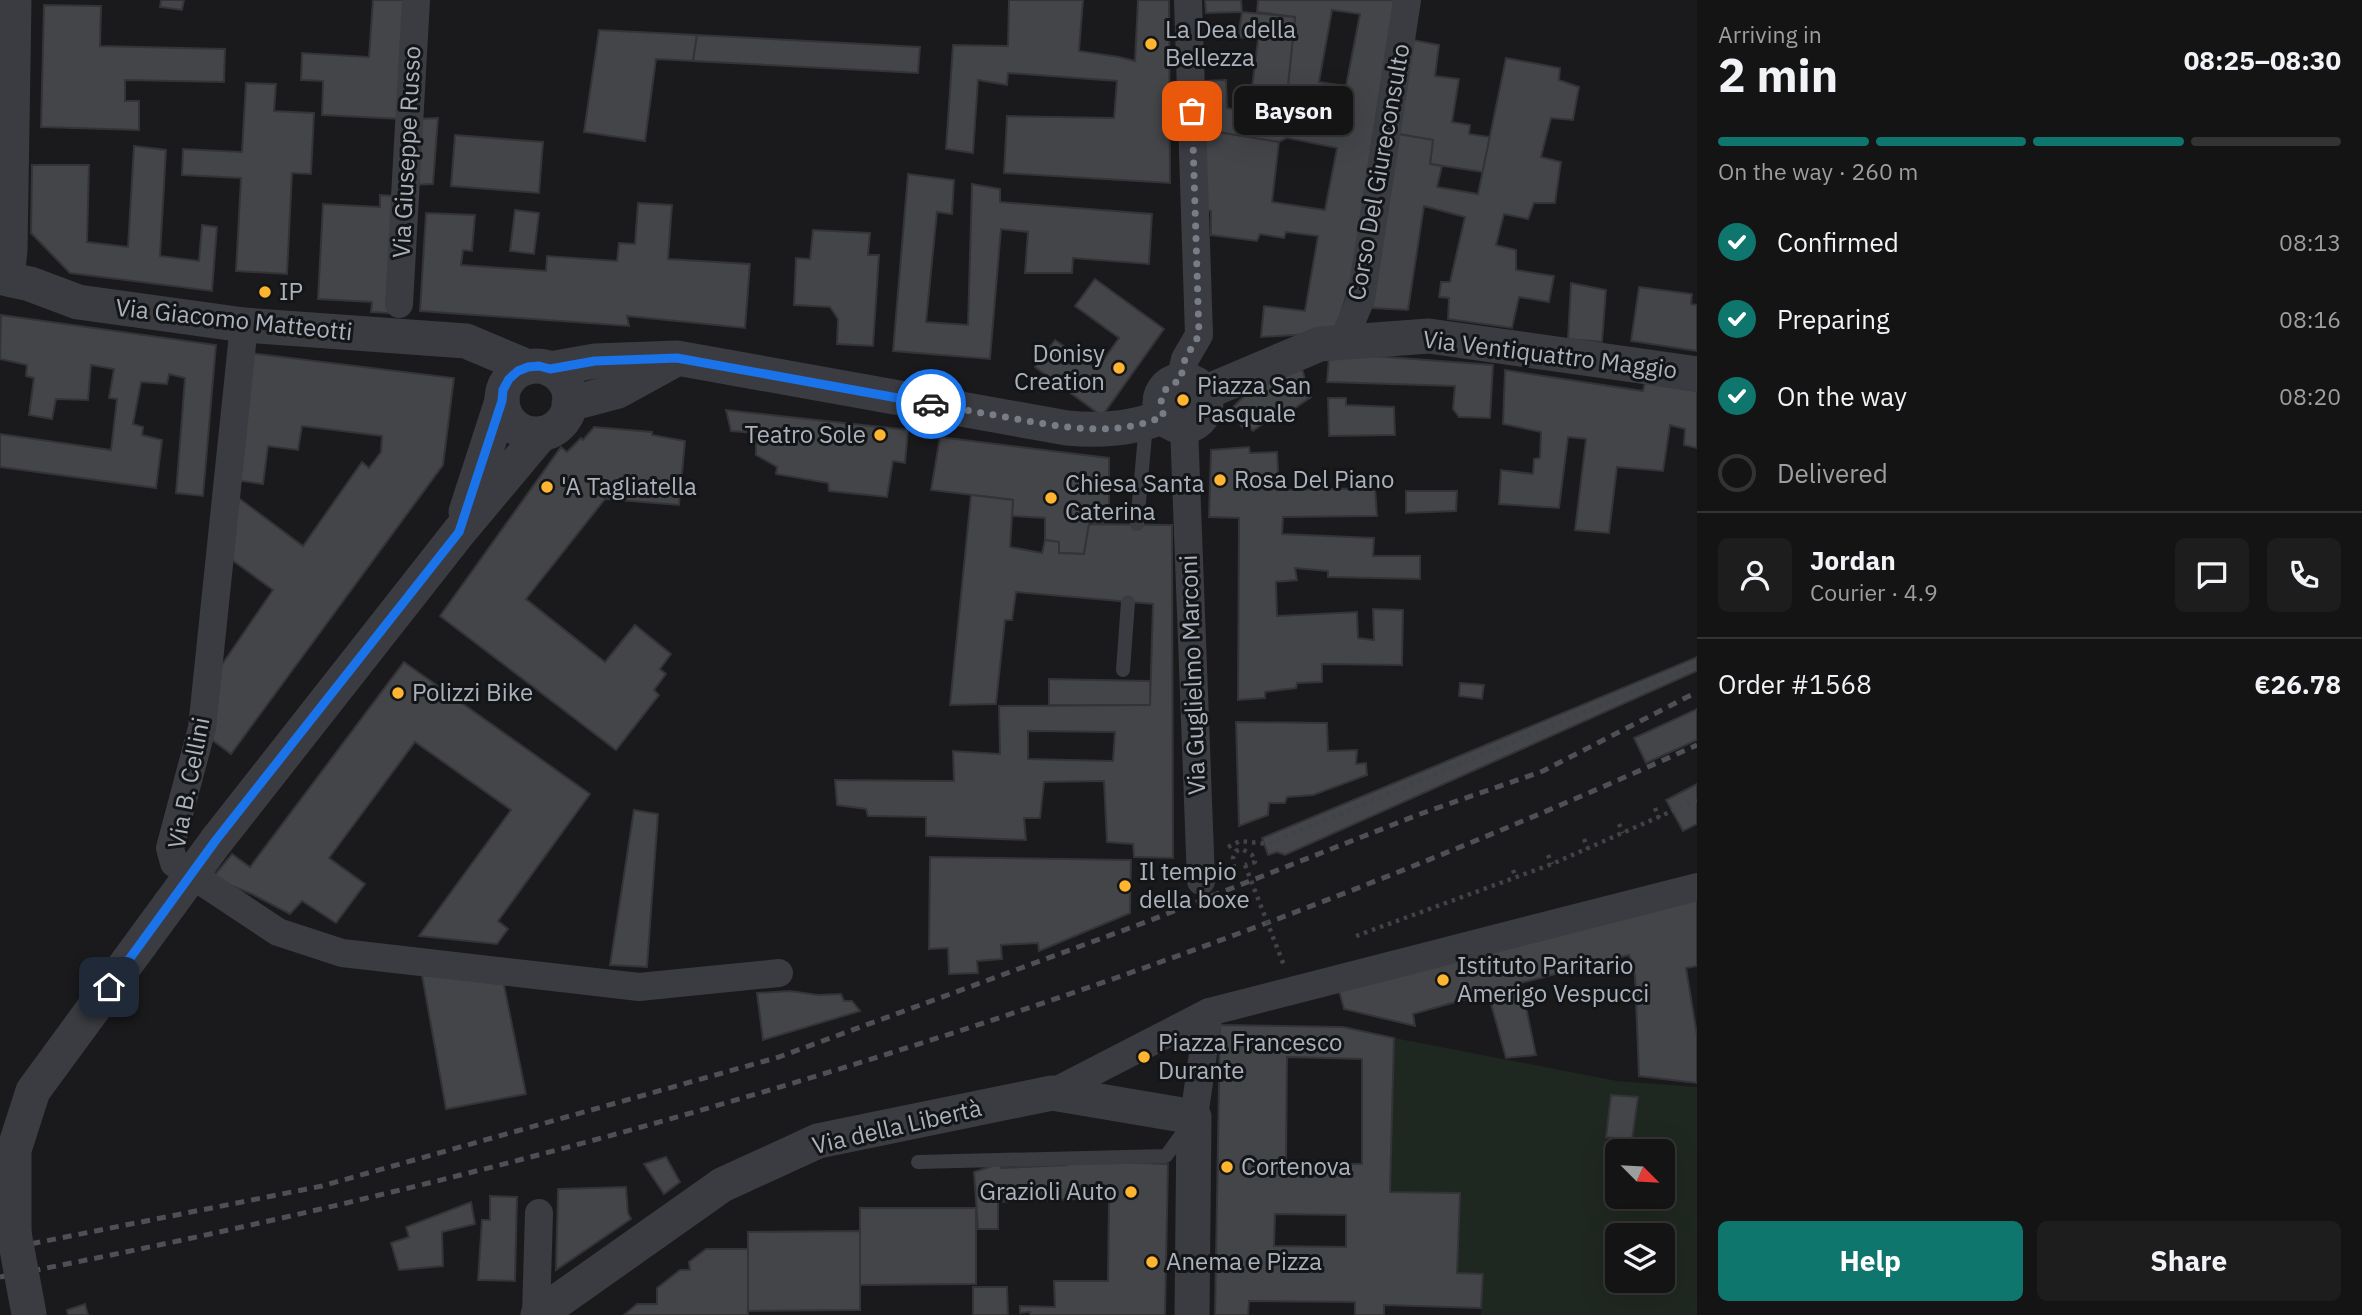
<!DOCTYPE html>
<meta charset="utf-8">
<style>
:root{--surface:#141415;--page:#1d1d1e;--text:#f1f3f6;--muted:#9d9ea0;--line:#333334;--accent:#0f766e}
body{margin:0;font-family:"IBM Plex Sans",sans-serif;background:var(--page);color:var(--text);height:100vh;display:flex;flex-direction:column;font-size:26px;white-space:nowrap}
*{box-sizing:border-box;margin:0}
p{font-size:23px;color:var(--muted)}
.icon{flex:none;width:38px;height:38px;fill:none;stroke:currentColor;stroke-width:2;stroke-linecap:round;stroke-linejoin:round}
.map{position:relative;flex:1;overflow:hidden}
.drawer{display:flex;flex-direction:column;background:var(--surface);width:665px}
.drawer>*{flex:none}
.needle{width:46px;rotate:114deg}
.tools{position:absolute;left:1605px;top:1139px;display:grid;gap:14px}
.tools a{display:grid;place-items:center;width:70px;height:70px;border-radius:10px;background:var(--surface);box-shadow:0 7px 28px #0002,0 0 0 2px var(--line);font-size:35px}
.pin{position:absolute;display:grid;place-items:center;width:60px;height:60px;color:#fff;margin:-30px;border-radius:14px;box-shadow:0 4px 10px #0006}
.courier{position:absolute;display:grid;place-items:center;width:70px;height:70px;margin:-35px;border:5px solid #1a73e8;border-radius:50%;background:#fff;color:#222;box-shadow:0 2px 9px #0007}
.bubble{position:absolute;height:49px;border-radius:10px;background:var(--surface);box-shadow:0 7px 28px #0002,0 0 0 2px var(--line);font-size:23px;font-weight:700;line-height:49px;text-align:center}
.headline em{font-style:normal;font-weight:700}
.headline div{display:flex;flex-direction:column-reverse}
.headline{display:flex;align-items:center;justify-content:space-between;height:119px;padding:0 21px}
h1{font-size:46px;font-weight:700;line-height:52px}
.bar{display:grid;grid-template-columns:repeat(4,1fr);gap:10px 7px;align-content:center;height:84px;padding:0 21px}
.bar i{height:9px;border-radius:5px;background:var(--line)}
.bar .active{background:var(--accent)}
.bar p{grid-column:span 4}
.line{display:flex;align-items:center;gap:18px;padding:0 21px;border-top:2px solid var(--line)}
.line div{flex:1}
.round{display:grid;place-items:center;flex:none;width:74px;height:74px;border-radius:10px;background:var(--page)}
ol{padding:0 21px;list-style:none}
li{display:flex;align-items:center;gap:21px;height:77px}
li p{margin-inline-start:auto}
li .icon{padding:7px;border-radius:50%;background:var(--accent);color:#fff;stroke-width:4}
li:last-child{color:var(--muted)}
li i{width:38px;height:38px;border:4px solid var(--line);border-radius:50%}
.button{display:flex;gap:14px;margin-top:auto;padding:14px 21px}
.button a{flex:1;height:80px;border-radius:10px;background:var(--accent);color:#fff;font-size:28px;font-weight:700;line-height:80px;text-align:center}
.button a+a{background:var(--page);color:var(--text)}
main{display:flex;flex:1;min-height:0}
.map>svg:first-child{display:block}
.green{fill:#1f2820;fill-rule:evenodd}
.building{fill:#434549;stroke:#333338;stroke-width:2;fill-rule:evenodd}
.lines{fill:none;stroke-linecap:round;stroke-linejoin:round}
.path{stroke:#404349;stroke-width:4.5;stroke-dasharray:3.5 5;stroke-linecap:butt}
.service{stroke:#3a3c42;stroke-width:14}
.minor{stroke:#3a3c42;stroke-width:28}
.tertiary{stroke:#3a3c42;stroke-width:35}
.rail{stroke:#4d5057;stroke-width:5;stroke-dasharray:9 7;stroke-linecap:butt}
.path-bridge{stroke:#404349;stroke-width:4.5;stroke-dasharray:3.5 5;stroke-linecap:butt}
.tertiary-bridge{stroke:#3a3c42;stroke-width:35}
.done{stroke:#787c85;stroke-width:7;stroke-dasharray:0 12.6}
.route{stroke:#1a73e8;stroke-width:9}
.poi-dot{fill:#ffb52f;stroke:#141517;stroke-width:2.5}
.labels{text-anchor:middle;stroke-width:6;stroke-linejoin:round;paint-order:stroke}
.poi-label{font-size:24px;fill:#abb1bd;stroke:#141517;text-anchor:start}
.street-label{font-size:24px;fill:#abb1bd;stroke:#141517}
</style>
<main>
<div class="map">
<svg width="1697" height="1315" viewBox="0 0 1697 1315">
<rect width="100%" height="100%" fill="#1a1a1c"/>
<path class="green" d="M1394 1038 1617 1081 1697 1087V1315H1481L1483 1274 1457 1273 1460 1193 1390 1192ZM1617 1152H1662V1197H1617ZM1617 1236H1662V1281H1617Z"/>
<g class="building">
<path d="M161 0H184L182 10 160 7Z"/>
<path d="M373 0H407L400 119 322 115 323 81 301 80 302 53 369 57Z"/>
<path d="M1009 0H1083L1079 51 1119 57 1135 61 1138 0H1169L1170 183 1004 173 1007 116 1114 118 1117 81 1008 73 1007 85 978 80 973 153 946 149 953 45 1008 46Z"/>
<path d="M1205 0H1241L1242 12 1206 13Z"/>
<path d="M1258 0H1399L1351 281 1337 325 1329 333 1261 337 1264 306 1305 311 1318 236 1286 232 1284 238 1260 234 1257 241 1211 235V211L1204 209 1206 130 1279 142 1272 202 1325 210 1337 148 1287 138V95L1295 17 1257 12ZM1332 10 1360 14 1346 86 1319 82Z"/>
<path d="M44 5 101 6 100 46 225 49 224 82 125 80V101H139V130L41 127Z"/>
<path d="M1242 12 1295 17 1287 95V138L1279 142 1206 130 1204 81 1226 80 1227 108 1249 112 1258 40 1238 37Z"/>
<path d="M599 30 697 35 693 61 656 59 645 141 584 132Z"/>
<path d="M697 35 920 47 918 73 693 61Z"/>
<path d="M1413 40 1439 45 1435 76 1459 79 1452 122 1470 125 1469 134 1490 137 1483 172 1430 164 1433 140 1398 134Z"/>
<path d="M1506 58 1560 68 1559 80 1579 87 1573 120 1551 118 1541 157 1561 162 1555 203H1534L1528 219 1504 214 1496 245 1516 250V270L1554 276 1549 302 1519 297 1512 328 1448 319 1449 298 1439 297 1441 282H1450L1465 217 1424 206 1408 310 1372 308 1398 134 1433 140 1430 164 1442 166 1437 187 1478 194Z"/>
<path d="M246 83 276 84 274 111 314 113 311 174 292 173 287 274 236 271 241 178 182 175 183 149 242 152Z"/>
<path d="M438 118 433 184 410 185 414 119Z"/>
<path d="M455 135 543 142 539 193 451 186Z"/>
<path d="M134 146 166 150 160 256 199 261 202 225 217 227 212 291 70 273 31 233 32 165H89L87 242 128 247Z"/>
<path d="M908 174 954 180 952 214 937 212 926 322 968 325 972 184 1000 189V202L1152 214 1149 264 1073 258 1072 273H1025L1028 232 1001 229 990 359 893 351Z"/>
<path d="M380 195 395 196 389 313 371 312 372 302 318 299 323 204 380 207Z"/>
<path d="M638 203 672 205 668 259 750 264 745 328 627 316 629 326 420 311 426 213 475 215 472 251 463 250 461 265 546 271 547 256 617 261 619 243 635 244Z"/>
<path d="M515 210 539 213 534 254 510 251Z"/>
<path d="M813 230 870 233 868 255H879L873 346 837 344 838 319 830 307 794 305 796 258 810 259Z"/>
<path d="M1095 279 1164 329 1102 416 1035 367 1055 340 1097 369 1119 338 1075 306Z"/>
<path d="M1571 283 1606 290 1602 342 1568 339Z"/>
<path d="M1639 287 1692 294 1691 304 1697 305V351L1631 341Z"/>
<path d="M1 315 216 345 203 496 176 493 185 378 169 374 167 384 141 382 133 424 143 427 142 435 162 440 156 488 0 467V434L111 450 117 399 109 398 114 369 91 365 88 400 56 399 52 419 29 415 34 378 26 376 27 365 0 359Z"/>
<path d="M249 353 454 378 443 465 231 754 204 734 210 682 273 590 225 555 232 493 303 546 362 462 369 468 381 452 382 436 302 426 298 450 268 446 263 484 234 480Z"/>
<path d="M1347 354 1493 365 1490 418 1459 417 1453 409 1455 386 1327 382 1329 358Z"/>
<path d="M1301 366 1311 397 1276 421 1271 418 1253 431 1248 426 1243 428 1229 411 1250 390Z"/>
<path d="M1505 370 1643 391 1645 383 1697 391V448L1684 445 1685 429 1670 425 1663 471 1617 467 1609 533 1575 530 1586 439 1568 437 1559 508 1499 504 1501 470 1533 474 1534 459 1540 458 1541 432 1503 424Z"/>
<path d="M1328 398H1346V405L1394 407 1395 435 1329 436Z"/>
<path d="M726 410 908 430 905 463 893 461 887 497 829 491 828 483 776 474 777 467 756 455V433L731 431Z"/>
<path d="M594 427 652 432V435L685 441 679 505 605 499 526 599 605 662 635 625 671 654 660 669 666 674 654 690 659 695 616 750 440 616 561 447 567 452 581 438 583 440Z"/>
<path d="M940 437 1109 458V513H1102L1103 524H1089L1084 554 1059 553V542L1045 540V518L1012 516 1013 500 931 490Z"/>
<path d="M1249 447 1250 453 1277 452 1279 490 1375 488 1377 516 1283 517 1282 534 1374 538 1373 556H1420V579L1328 577V571L1295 568 1297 580 1276 582 1277 616 1357 612 1358 638 1374 640 1373 609 1403 610 1402 665 1322 664V682L1297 683 1296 688 1265 692V698L1238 700 1239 518 1209 517 1211 450Z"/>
<path d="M1406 491H1457L1456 511 1406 513Z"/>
<path d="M971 495 1013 500 1010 547 1042 553 1045 540 1059 542V553L1084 554 1089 524 1172 525 1173 858 1134 857 1133 844 1107 842 1104 781 1044 782 1040 818H1024L1026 840 926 836V817L868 816 866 809 837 805 835 780 954 781 953 751 1000 754 999 706 1150 705 1153 604 1016 592 1012 620H1005L996 704 950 705ZM1028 731 1115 732 1113 761 1028 759Z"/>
<path d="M1697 657V671L1285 855 1277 852 1268 855 1262 838Z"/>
<path d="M404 662 590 794 498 921 508 929 497 944 419 936 511 810 415 742 329 858 365 884 336 923 302 901 290 914 252 894 212 878 232 854 250 867Z"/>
<path d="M1049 679 1150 681V705H1049Z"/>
<path d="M1460 683 1484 685 1482 699 1459 696Z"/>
<path d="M1697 709V740L1646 763 1634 738Z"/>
<path d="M1236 722 1327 723 1328 751 1357 750 1356 764 1366 763 1367 775 1313 795 1287 797 1285 803H1269L1268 815 1239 826Z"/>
<path d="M1697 784V824L1683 831 1666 800Z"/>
<path d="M634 810 658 814 647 967 610 965Z"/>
<path d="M930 857 1131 860 1130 913 1039 951 1038 943 1001 945 1002 959 977 961 978 973 949 974 948 948 929 949Z"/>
<path d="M1697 900V966L1686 968 1697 1035V1083L1639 1076 1635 976 1629 955 1521 983 1536 1055 1506 1058 1488 993 1413 1014 1415 1026 1344 1009 1338 987Z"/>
<path d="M422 975 503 980 526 1094 446 1109Z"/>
<path d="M790 991 818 995 841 994 844 1001H852L860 1011 763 1040 757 993Z"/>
<path d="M1220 1025 1343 1027 1394 1038 1390 1192 1460 1193 1457 1273 1483 1274 1481 1308 1384 1305V1315H1355V1302L1249 1301 1248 1315H1215ZM1287 1057 1362 1059V1164L1286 1163ZM1275 1214 1346 1215V1247L1274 1246Z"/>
<path d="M1611 1095 1638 1097 1632 1140 1606 1137Z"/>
<path d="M666 1157 680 1182 664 1194 644 1164Z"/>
<path d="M1067 1160 1168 1164 1165 1315H1030V1312L1020 1313V1306L1055 1307 1054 1281H1108L1109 1198 998 1202V1229H978L974 1172 1001 1163V1168L1067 1165Z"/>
<path d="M626 1187 628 1213 631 1219 556 1270 558 1189Z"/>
<path d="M490 1196 517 1197 515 1281 478 1280 482 1220H490Z"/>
<path d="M471 1202 475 1224 442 1232 443 1266 399 1270 391 1243 409 1237 406 1227Z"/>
<path d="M860 1208H976V1284L860 1285Z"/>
<path d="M860 1231V1310L748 1311V1232Z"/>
<path d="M706 1249H748V1315H624L637 1304H657V1288L680 1270H690L689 1262Z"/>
<path d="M973 1287H1007L1008 1315H973Z"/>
<path d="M85 1304 88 1315H68L67 1310Z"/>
</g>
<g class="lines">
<g class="path">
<path d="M1655 808 1659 818"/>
<path d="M1619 824 1623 833"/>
<path d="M1584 839 1588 849"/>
<path d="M1228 847 1240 841 1268 844 1697 665"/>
<path d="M1548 855 1552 864"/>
<path d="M1513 870 1516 878"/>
<path d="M1227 871 1234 869 1233 858 1236 851 1242 849 1252 855 1255 862 1245 865"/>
<path d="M1356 936 1552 864 1697 800"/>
</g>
<g class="service">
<path d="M1137 524 1146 424"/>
<path d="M1123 670 1128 602"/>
<path d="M918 1162 1166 1156 1187 1127"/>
</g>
<g class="minor">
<path d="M399 304 416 0"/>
<path d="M244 325 202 728 170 848 174 863 278 932 342 953 639 987 779 973"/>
<path d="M1342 343 1361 299 1407 0"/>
<path d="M1180 381 1185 359 1199 335 1188 0"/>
<path d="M1184 426 1201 881"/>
<path d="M1052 1093 1209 1012 1697 887"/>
<path d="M1194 1117 1209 1012"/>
<path d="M536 1315 539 1213"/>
</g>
<g class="tertiary">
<path d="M14 0 10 250 7 279 30 284 78 302 244 325 466 341 528 367"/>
<circle cx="536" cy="400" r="34"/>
<path d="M550 369 595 361 677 358 1067 428C1099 431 1134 429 1164 416"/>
<circle cx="1183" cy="403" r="23"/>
<path d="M1204 393 1320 344 1429 336 1697 374"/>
<path d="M569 404 618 391 671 362"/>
<path d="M466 512 502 401"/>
<path d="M217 840 459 532 541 434"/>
<path d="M14 1233V1150L33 1091 170 904"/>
<path d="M538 1315 722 1185 818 1141 1052 1093 1194 1117 1192 1315"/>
</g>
<g class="rail">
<path d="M0 1250 322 1186 779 1057 1146 922 1420 814 1543 771 1697 692"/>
<path d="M0 1277C586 1165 1153 991 1697 745"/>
</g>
<path class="path-bridge" d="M1245 865 1285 968"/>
<g class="tertiary-bridge">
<path d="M170 904 217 840"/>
<path d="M14 1233 29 1314"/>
</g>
</g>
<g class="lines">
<path class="done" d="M931 404C958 409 984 413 1011 418 1062 427 1114 438 1164 416 1157 400 1163 385 1180 381L1185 359 1199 335 1192 111"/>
<path class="route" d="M109 987 216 840 459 532 502 401 503 390 509 379 518 371 528 367 539 366 550 369 595 361 677 358 931 404"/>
</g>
<g class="poi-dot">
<circle cx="1151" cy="44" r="7"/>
<circle cx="265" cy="292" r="7"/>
<circle cx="1119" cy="368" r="7"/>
<circle cx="1183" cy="400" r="7"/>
<circle cx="880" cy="435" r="7"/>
<circle cx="1220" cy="480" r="7"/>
<circle cx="547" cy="487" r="7"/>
<circle cx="1051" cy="498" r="7"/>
<circle cx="398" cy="693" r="7"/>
<circle cx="1125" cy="886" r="7"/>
<circle cx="1443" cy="980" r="7"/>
<circle cx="1144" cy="1057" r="7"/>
<circle cx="1227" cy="1167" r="7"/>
<circle cx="1131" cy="1192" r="7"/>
<circle cx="1152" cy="1262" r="7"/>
</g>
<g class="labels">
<g class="poi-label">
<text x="1165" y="38">La Dea della<tspan x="1165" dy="28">Bellezza</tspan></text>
<text x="279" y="300">IP</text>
<text x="1105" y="362" text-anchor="end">Donisy<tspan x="1105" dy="28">Creation</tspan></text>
<text x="1197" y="394">Piazza San<tspan x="1197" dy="28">Pasquale</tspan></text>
<text x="866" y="443" text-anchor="end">Teatro Sole</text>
<text x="1234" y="488">Rosa Del Piano</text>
<text x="1065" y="492">Chiesa Santa<tspan x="1065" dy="28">Caterina</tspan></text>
<text x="561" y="495">'A Tagliatella</text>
<text x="412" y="701">Polizzi Bike</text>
<text x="1139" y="880">Il tempio<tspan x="1139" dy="28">della boxe</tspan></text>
<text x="1457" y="974">Istituto Paritario<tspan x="1457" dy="28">Amerigo Vespucci</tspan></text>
<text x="1158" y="1051">Piazza Francesco<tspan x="1158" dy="28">Durante</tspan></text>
<text x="1241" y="1175">Cortenova</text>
<text x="1117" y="1200" text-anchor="end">Grazioli Auto</text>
<text x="1166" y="1270">Anema e Pizza</text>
</g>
<g class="street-label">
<text transform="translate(407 152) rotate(-87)" y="8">Via Giuseppe Russo</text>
<text transform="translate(1379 172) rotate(-80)" y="8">Corso Del Giureconsulto</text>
<text transform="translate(234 320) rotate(6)" y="8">Via Giacomo Matteotti</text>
<text transform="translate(1550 355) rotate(7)" y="8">Via Ventiquattro Maggio</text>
<text transform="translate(1193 675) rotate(-92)" y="8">Via Guglielmo Marconi</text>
<text transform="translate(189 783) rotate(-79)" y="8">Via B. Cellini</text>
<text transform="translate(897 1127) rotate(-13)" y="8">Via della Libertà</text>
</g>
</g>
</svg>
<div class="tools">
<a><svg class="needle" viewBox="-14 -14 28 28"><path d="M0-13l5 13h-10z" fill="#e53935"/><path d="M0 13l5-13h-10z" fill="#9d9ea0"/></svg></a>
<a><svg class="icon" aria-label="layers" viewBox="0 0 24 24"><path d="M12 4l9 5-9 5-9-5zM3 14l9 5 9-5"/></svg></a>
</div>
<div class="pin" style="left:1192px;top:111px;background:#ea580c"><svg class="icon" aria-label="bag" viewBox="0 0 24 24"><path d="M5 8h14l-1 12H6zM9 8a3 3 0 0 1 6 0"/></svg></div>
<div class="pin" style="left:109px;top:987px;background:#1f2937"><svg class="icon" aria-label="home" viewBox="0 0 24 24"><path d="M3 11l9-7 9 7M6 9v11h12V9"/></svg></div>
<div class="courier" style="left:931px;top:404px"><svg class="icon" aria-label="car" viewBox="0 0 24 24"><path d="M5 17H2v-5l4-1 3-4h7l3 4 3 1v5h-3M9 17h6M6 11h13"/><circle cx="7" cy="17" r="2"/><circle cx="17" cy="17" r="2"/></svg></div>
<div class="bubble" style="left:1234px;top:86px;width:119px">Bayson</div>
</div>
<section class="drawer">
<div class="headline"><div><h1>2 min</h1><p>Arriving in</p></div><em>08:25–08:30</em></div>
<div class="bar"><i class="active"></i><i class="active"></i><i class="active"></i><i></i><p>On the way · 260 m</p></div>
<ol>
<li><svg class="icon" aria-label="check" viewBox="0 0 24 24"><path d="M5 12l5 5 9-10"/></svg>Confirmed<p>08:13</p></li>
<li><svg class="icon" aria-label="check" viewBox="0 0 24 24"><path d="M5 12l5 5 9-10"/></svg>Preparing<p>08:16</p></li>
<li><svg class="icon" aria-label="check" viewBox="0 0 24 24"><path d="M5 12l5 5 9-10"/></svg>On the way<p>08:20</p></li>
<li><i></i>Delivered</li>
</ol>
<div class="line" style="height:126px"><a class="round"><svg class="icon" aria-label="person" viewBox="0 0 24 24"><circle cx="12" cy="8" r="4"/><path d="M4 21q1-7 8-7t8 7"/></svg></a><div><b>Jordan</b><p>Courier · 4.9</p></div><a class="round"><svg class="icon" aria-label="chat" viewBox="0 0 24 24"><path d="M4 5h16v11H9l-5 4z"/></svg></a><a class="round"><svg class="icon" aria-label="phone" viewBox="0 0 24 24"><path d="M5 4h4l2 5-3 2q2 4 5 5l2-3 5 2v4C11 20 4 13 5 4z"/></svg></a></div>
<div class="line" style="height:91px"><div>Order #1568</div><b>€26.78</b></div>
<div class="button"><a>Help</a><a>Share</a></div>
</section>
</main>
